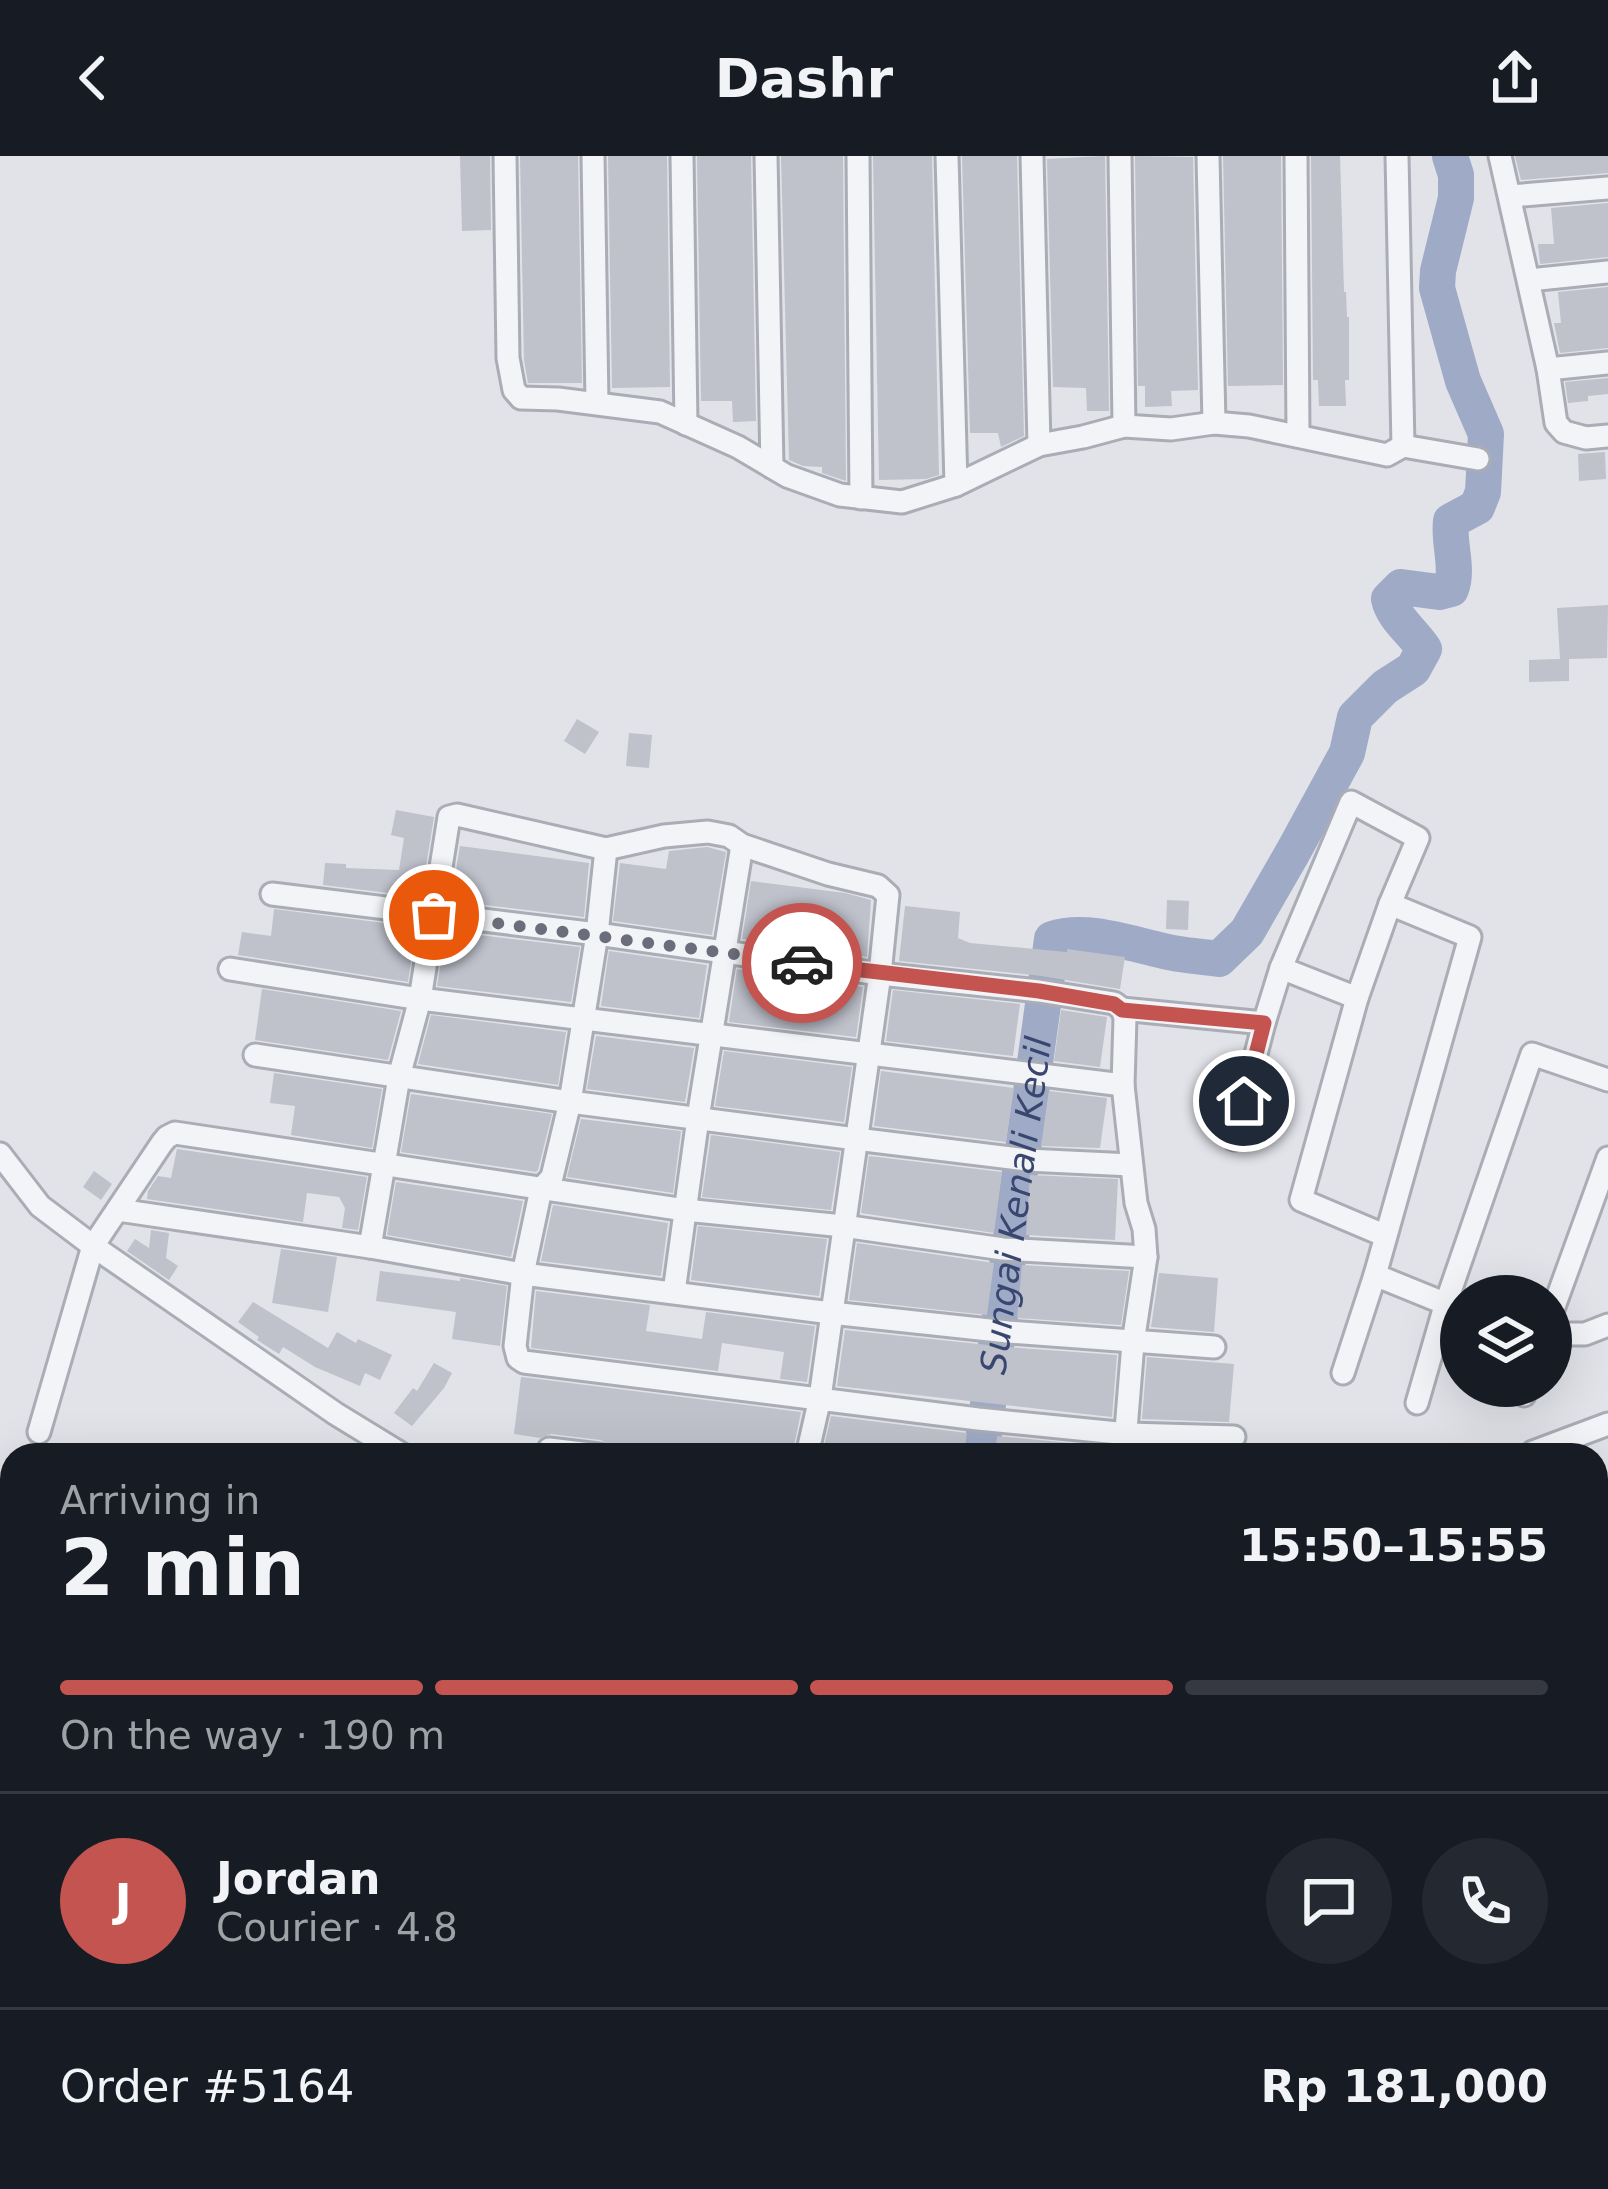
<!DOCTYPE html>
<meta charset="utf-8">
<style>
:root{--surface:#171b24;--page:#242831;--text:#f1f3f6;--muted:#9ea1a6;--line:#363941;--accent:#c45450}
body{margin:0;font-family:"DejaVu Sans",sans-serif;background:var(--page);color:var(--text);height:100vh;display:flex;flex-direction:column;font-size:45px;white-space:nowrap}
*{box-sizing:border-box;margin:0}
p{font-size:39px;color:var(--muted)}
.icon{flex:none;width:66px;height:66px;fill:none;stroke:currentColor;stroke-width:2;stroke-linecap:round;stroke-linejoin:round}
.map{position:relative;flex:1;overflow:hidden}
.side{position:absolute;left:0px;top:1287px;width:1608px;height:747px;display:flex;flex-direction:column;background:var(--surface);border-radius:36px 36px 0 0;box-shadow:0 12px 48px #0002}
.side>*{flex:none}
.tools{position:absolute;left:1440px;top:1119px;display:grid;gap:24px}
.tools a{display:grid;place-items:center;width:132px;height:132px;border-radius:50%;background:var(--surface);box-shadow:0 12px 48px #0002;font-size:60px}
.pin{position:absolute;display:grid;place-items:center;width:102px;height:102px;color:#fff;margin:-51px;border:6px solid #fff;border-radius:50%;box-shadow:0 3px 12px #0007}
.courier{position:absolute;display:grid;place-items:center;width:120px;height:120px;margin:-60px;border:9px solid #c45450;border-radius:50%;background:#fff;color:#222;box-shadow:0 3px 15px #0007}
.headline em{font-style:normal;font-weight:600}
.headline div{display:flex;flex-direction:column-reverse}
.headline{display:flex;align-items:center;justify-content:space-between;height:204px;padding:0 60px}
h1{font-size:78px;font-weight:600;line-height:90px}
.bar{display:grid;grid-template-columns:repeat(4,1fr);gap:18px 12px;align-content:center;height:144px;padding:0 60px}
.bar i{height:15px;border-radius:9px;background:var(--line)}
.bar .current{background:var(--accent)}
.bar p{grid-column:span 4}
.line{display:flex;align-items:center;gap:30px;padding:0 60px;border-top:3px solid var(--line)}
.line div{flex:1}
.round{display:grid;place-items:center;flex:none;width:126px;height:126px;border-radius:63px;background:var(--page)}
header{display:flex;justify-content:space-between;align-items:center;height:156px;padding:0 60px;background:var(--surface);font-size:54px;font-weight:600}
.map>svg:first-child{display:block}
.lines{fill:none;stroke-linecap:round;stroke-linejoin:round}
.river{stroke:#9faac6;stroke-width:36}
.building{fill:#bfc1cb}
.street-casing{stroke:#aaadb6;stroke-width:27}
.street{stroke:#f3f4f7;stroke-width:21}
.done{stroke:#6b6d7a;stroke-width:12;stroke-dasharray:0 21.6}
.route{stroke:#c45450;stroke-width:15}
.labels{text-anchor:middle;stroke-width:9;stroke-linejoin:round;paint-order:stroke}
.water-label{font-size:36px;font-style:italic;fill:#384670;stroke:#f0f2f6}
</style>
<header><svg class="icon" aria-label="back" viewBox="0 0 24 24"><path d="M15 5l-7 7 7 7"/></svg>Dashr<svg class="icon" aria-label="share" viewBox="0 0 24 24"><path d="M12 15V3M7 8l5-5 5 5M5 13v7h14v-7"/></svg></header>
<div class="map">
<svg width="1608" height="2033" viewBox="0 0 1608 2033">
<rect width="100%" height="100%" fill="#e1e3e9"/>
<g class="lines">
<g class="river">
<path id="s1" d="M981 1299 1052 783C1091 770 1140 792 1179 798 1192 800 1205 801 1219 803L1247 776 1293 696 1347 597 1355 561 1385 531 1413 513 1424 493C1413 476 1393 462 1389 443L1401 431 1439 436 1451 433C1459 413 1448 387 1451 365L1477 351 1483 336 1486 278 1463 225 1437 132 1438 115 1456 42V19L1450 0"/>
<path d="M950 2033 957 2022"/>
</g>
</g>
<g class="building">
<path d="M460 0H490L491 74 462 75Z"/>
<path d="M520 0H578L582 227H528L524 204Z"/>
<path d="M608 0H667L670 231 612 232Z"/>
<path d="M697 0H751L756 265 733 266 732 245H701Z"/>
<path d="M781 0H843L846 325 822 317V311L803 310 789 304Z"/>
<path d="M873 0H932L939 319 926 323 879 324Z"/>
<path d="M962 0H1017L1024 280 1001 291 998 277H970Z"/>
<path d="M1105 0 1109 255H1087L1086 232 1053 231 1047 3Z"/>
<path d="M1135 0 1193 1 1198 234 1171 235 1172 250 1145 251V230H1138Z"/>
<path d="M1223 0H1281L1283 229 1228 230Z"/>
<path d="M1311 0H1340L1344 136H1346L1347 161H1349V224H1345L1346 250H1319L1318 224H1313Z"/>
<path d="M1515 0H1608V17L1521 24Z"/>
<path d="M1608 47V101L1540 108 1538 88H1554L1551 52Z"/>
<path d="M1608 131V192L1560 197 1554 167H1561L1558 136Z"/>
<path d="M1608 222V238L1588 240V245L1568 247 1565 226Z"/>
<path d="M1605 296 1606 323 1579 325 1578 298Z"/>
<path d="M1608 449 1607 502 1569 503V525L1529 526V504L1560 503 1557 452Z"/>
<path d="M577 563 599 576 585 598 564 585Z"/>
<path d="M629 577 652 579 649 612 626 610Z"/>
<path d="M396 654 434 661 421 741 323 729 325 707 346 708V712L399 714 404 682 391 679Z"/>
<path d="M460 690 589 707 584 761 451 745Z"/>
<path d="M707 691 726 696 712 779 613 765 620 707 666 713 669 695Z"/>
<path d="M751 725 845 737 871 744 867 801 742 783Z"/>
<path d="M1167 744 1189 745 1188 774 1166 773Z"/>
<path d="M905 750 960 756 958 782 970 787 1067 796V793L1125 801 1120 833 1041 820 899 805Z"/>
<path d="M274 753 416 771 408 826 238 799 242 776 271 780Z"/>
<path d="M446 775 580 791 571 846 437 830Z"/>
<path d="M609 795 707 809 699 862 601 850Z"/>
<path d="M737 813 863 831 856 881 729 866Z"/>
<path d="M262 833 401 855 388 904 255 884Z"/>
<path d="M893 834 1020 848 1013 900 886 885Z"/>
<path d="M1061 854 1107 861 1100 911 1054 905Z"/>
<path d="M431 859 566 876 558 929 418 908Z"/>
<path d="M596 880 694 892 685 946 587 933Z"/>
<path d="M724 895 852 911 844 966 715 950Z"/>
<path d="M881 915 1014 932 1006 986 874 970Z"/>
<path d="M274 917 382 933 372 992 291 979 295 950 270 947Z"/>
<path d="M1049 935 1107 942 1100 992 1041 990Z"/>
<path d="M411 938 552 958 538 1014 536 1016 401 996Z"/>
<path d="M581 963 681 975 673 1037 567 1021Z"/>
<path d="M711 979 840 996 831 1054 702 1041Z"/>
<path d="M177 993 367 1021 358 1074 342 1072 345 1052 339 1041 307 1037 303 1066 147 1043 148 1035 158 1020 171 1022Z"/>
<path d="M869 1000 1002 1016 994 1077 861 1057Z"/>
<path d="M94 1015 112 1028 101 1044 83 1031Z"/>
<path d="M1030 1019 1118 1023 1115 1084 1026 1079Z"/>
<path d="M396 1026 523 1045 511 1101 387 1079Z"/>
<path d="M553 1049 668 1067 661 1120 541 1105Z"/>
<path d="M698 1070 827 1083 819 1140 691 1124Z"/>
<path d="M151 1074 169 1077 166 1102 178 1110 169 1124 127 1095 135 1083 149 1092Z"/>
<path d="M857 1087 994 1107 987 1159 849 1144Z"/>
<path d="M281 1093 337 1101 328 1156 272 1147Z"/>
<path d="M1022 1109 1129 1115 1121 1169 1017 1162Z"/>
<path d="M380 1115 460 1125V1122L507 1130 500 1190 452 1183 456 1156 376 1145Z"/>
<path d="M1159 1117 1218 1122 1214 1176 1151 1171Z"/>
<path d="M536 1135 650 1149 646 1175 702 1183 706 1156 815 1170 807 1226 780 1223 784 1196 722 1187 718 1215 531 1192Z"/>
<path d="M253 1146 328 1192 337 1176 356 1187 358 1183 392 1199 380 1224 365 1217 360 1230 315 1211 283 1191 279 1198 257 1184 259 1181 238 1166Z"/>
<path d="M845 1174 1007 1191 1117 1199 1112 1261 837 1230Z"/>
<path d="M1147 1201 1234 1208 1229 1266 1142 1263Z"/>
<path d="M434 1207 452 1217 444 1232 412 1270 394 1257 413 1232 417 1235Z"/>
<path d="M521 1221H522L801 1256 792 1299H669L612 1291 601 1284 551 1278 540 1282 514 1278Z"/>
<path d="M831 1260 967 1277 964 1299H822Z"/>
<path d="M997 1280 1110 1291 1109 1299H995Z"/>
<path d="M1139 1293 1227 1296V1299H1139Z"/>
</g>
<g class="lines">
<defs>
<g id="street">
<path d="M505 0 508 202 514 234 521 242 558 243 660 256 738 291 787 320 840 339 902 346 956 329 1039 289 1083 281 1124 270 1171 273 1214 267 1249 270 1387 299 1403 290 1478 303"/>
<path d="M593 0 597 247"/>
<path d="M682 0 686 268"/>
<path d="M766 0 772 311"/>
<path d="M858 0 861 342"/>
<path d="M947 0 956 329"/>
<path d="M1032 0 1039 289"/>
<path d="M1120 0 1124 270"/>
<path d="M1208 0 1214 267"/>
<path d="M1296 0 1298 278"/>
<path d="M1397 0 1403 290"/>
<path d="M1500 0 1548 213 1556 267 1564 276 1586 282 1608 280"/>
<path d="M1510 40 1608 32"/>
<path d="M1529 124 1608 116"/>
<path d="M1548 213 1608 207"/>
<path d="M272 738 597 778 880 818 1039 835 1114 847 1122 853 1125 862 1123 929 1136 1047 1144 1073 1146 1101 1133 1187 1124 1299"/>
<path d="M1281 812 1357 842"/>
<path d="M230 813 420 843 1123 929"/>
<path d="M1122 853 1264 867 1281 812 1351 646 1418 682 1390 748"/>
<path d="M255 899 570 946 856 983 1027 1004 1131 1009"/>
<path d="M1234 983 1264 867"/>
<path d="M0 998 40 1050 93 1090 336 1258 403 1299"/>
<path d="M118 1054 370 1091 523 1118 831 1157 1008 1176 1214 1191"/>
<path d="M1386 1080 1301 1044 1357 842 1390 748 1470 781 1386 1080 1375 1119 1461 1154"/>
<path d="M370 1091 399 921 420 843 449 661 457 659 606 693"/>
<path d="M674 1136 698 962 742 689"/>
<path d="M1551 1159 1608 1002"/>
<path d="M1551 1178H1585L1608 1169"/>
<path d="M1343 1217 1375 1119"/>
<path d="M1524 1239 1527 1230"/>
<path d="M1417 1247 1445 1150 1532 898 1608 924"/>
<path d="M39 1276 93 1090 162 987 167 981 175 977 685 1054 843 1070 1003 1093 1146 1101"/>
<path d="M549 1293 599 1299"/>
<path d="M807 1299 820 1242 880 818 888 739 878 730 828 718 742 689 729 680 708 676 664 680 606 693 597 778 570 946 552 1021 541 1033 523 1118 515 1190 518 1202 524 1206 978 1263 1128 1278 1234 1281"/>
<path d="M1532 1299 1533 1296 1608 1268"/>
<path d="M0 1860 12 1861"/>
<path d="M1596 1986 1608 1987"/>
<path d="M444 2022 451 2033"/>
<path d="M1090 2022V2033"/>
<path d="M1370 2022V2033"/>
<path d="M568 2033 721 2031"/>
</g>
</defs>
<use href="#street" class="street-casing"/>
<use href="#street" class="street"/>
</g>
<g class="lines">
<path class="done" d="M434 759 802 807"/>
<path class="route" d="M802 807 1039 835 1114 848 1122 854 1264 867 1244 945"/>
</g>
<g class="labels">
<g class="water-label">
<text dy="13" stroke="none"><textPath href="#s1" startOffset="252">Sungai Kenali Kecil</textPath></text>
</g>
</g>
</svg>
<div class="tools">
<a><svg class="icon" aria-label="layers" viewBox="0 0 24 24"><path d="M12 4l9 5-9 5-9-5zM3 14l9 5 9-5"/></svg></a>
</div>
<div class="pin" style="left:434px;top:759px;background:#ea580c"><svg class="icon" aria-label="bag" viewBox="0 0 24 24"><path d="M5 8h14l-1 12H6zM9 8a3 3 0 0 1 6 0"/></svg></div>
<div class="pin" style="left:1244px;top:945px;background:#1f2937"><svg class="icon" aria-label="home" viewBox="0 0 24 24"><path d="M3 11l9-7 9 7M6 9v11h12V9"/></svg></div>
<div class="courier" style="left:802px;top:807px"><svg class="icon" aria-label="car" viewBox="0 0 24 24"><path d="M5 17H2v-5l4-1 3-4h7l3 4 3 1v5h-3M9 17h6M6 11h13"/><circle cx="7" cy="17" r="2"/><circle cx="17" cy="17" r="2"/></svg></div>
<section class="side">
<div class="headline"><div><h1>2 min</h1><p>Arriving in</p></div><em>15:50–15:55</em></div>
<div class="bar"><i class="current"></i><i class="current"></i><i class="current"></i><i></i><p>On the way · 190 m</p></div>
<div class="line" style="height:216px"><b class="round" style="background:var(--accent);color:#fff">J</b><div><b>Jordan</b><p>Courier · 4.8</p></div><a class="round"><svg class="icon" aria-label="chat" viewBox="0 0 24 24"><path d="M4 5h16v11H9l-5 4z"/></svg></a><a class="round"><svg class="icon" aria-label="phone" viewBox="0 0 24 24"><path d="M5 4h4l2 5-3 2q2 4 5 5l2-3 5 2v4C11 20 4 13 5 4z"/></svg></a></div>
<div class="line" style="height:156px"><div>Order #5164</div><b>Rp 181,000</b></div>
</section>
</div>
